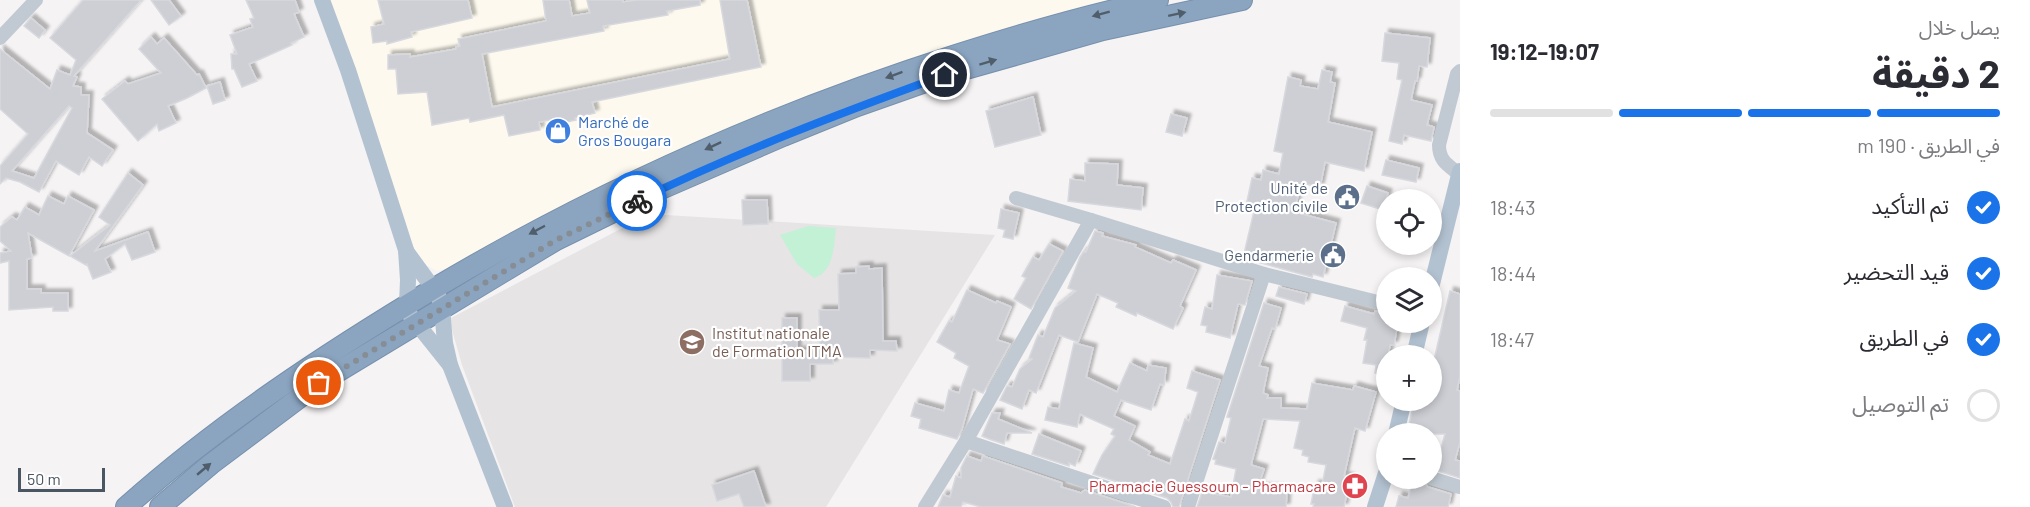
<!DOCTYPE html>
<html lang="ar">
<meta charset="utf-8">
<style>
:root{--surface:#fff;--page:#f7f7f7;--text:#2b2b33;--muted:#7c7c81;--line:#e1e1e2;--accent:#1a73e8}
body{margin:0;font-family:Barlow,"Noto Sans Arabic",sans-serif;background:var(--page);color:var(--text);direction:rtl;height:100vh;display:flex;flex-direction:column;font-size:22px;white-space:nowrap}
*{box-sizing:border-box;margin:0}
p{font-size:20px;color:var(--muted)}
.icon{flex:none;width:33px;height:33px;fill:none;stroke:currentColor;stroke-width:2;stroke-linecap:round;stroke-linejoin:round}
.map{position:relative;flex:1;overflow:hidden;direction:ltr}
.panel{display:flex;flex-direction:column;background:var(--surface);width:570px}
.panel>*{flex:none}
.buttons{position:absolute;left:1376px;top:189px;display:grid;gap:12px}
.buttons a{display:grid;place-items:center;width:66px;height:66px;border-radius:50%;background:var(--surface);box-shadow:0 3px 9px #0003;font-size:30px}
.scale{position:absolute;left:18px;bottom:15px;width:87px;box-sizing:border-box;padding-left:6px;border:3px solid #4a5661;border-top:0;font-size:16px;line-height:21px;white-space:nowrap;color:#4a5661;-webkit-text-stroke:4px #fff;paint-order:stroke}
.pin{position:absolute;display:grid;place-items:center;width:51px;height:51px;color:#fff;margin:-26px;border:3px solid #fff;border-radius:50%;box-shadow:0 2px 6px #0007}
.courier{position:absolute;display:grid;place-items:center;width:60px;height:60px;margin:-30px;border:4px solid #1a73e8;border-radius:50%;background:#fff;color:#222;box-shadow:0 2px 8px #0007}
.summary em{font-style:normal;font-weight:700}
.summary div{display:flex;flex-direction:column-reverse}
.summary{display:flex;align-items:center;justify-content:space-between;height:102px;padding:0 30px}
h1{font-size:39px;font-weight:700;line-height:45px}
.bar{display:grid;grid-template-columns:repeat(4,1fr);gap:9px 6px;align-content:center;height:72px;padding:0 30px}
.bar i{height:8px;border-radius:4px;background:var(--line)}
.bar .active{background:var(--accent)}
.bar p{grid-column:span 4}
ol{padding:0 30px;list-style:none}
li{display:flex;align-items:center;gap:18px;height:66px}
li p{margin-inline-start:auto}
li .icon{padding:6px;border-radius:50%;background:var(--accent);color:#fff;stroke-width:4}
li:last-child{color:var(--muted)}
li i{width:33px;height:33px;border:3px solid var(--line);border-radius:50%}
main{display:flex;flex:1;min-height:0}
.map>svg:first-child{display:block}
.commercial{fill:#fdf9ef}
.education{fill:#e6e4e5}
.green{fill:#c3f1d5}
.building{fill:#cdcfd5;stroke:#d7d9de;stroke-width:1.5;fill-rule:evenodd;filter:url(#shadow)}
.lines{fill:none;stroke-linecap:round;stroke-linejoin:round}
.highway-casing{stroke:#7690ad;stroke-width:22}
.minor{stroke:#c1cad2;stroke-width:14}
.major{stroke:#b3c2d1;stroke-width:16}
.highway{stroke:#8ba5c1;stroke-width:20}
.oneway{fill:#505e6b}
.done{stroke:#868d94;stroke-width:6;stroke-dasharray:0 10.8}
.route{stroke:#1a73e8;stroke-width:8}
.labels{text-anchor:middle;stroke-width:4.5;stroke-linejoin:round;paint-order:stroke}
.shop-label{font-size:16px;fill:#366cbe;stroke:#fff;text-anchor:start}
.service-label{font-size:16px;fill:#4e5e75;stroke:#fff;text-anchor:end}
.education-label{font-size:16px;fill:#785e54;stroke:#fff;text-anchor:start}
.health-label{font-size:16px;fill:#be3a42;stroke:#fff;text-anchor:end}
</style>
<main>
<section class="panel">
<div class="summary"><div><h1>2 دقيقة</h1><p>يصل خلال</p></div><em>19:07–19:12</em></div>
<div class="bar"><i class="active"></i><i class="active"></i><i class="active"></i><i></i><p>في الطريق · 190 m</p></div>
<ol>
<li><svg class="icon" aria-label="check" viewBox="0 0 24 24"><path d="M5 12l5 5 9-10"/></svg>تم التأكيد<p>18:43</p></li>
<li><svg class="icon" aria-label="check" viewBox="0 0 24 24"><path d="M5 12l5 5 9-10"/></svg>قيد التحضير<p>18:44</p></li>
<li><svg class="icon" aria-label="check" viewBox="0 0 24 24"><path d="M5 12l5 5 9-10"/></svg>في الطريق<p>18:47</p></li>
<li><i></i>تم التوصيل</li>
</ol>
</section>
<div class="map">
<svg width="1460" height="507" viewBox="0 0 1460 507">
<defs>
<filter id="shadow"><feDropShadow dx="4" dy="-4" stdDeviation="1.5" flood-color="#0004"/></filter>
</defs>
<rect width="100%" height="100%" fill="#f5f3f3"/>
<path class="commercial" d="M320 0H1158L483 259 437 271 422 263 409 245Z"/>
<path class="education" d="M649 214 995 235 826 507H515L462 365 449 319Z"/>
<path class="green" d="M808 226 836 228C834 245 834 272 814 278L797 264 780 235Z"/>
<g class="building">
<path d="M83 0H141L74 76 77 77 73 86 81 87V95H89L87 133 113 150 102 166 89 157 79 175 56 161 39 192 20 182 6 178 0 184V166L28 134 0 109V49L50 89 57 70 70 75 76 60 50 38ZM69 106 72 108 34 178 12 171Z"/>
<path d="M151 0H169L181 16 169 25Z"/>
<path d="M246 0H295L299 12 294 14 304 37 291 43 292 45 249 64 257 81 242 87 234 69H232L231 54H237L230 35 253 27 250 19 254 18Z"/>
<path d="M378 0H468L472 18 411 32 412 37 387 44V41L373 43 371 27 384 24Z"/>
<path d="M543 0H569L572 16 590 13 587 0H623V2L637 0H700V5L667 11 668 15 603 26 604 31 482 54 492 107 730 59 720 0H747L761 67 592 102 595 113 575 118 576 120 562 123 561 118 539 122 540 130 509 136 504 115 470 122 469 118 432 125 427 92 398 94 396 69H388V55L410 54V57L456 49V47L460 46 458 39 546 21Z"/>
<path d="M31 18 45 30 39 38 24 26Z"/>
<path d="M1385 33 1430 38 1427 67 1419 66 1417 81H1415L1411 100 1432 105 1427 125 1434 127 1431 141 1404 135 1402 144 1389 141 1402 80 1397 79 1399 63 1382 61Z"/>
<path d="M151 37 157 44 164 38 197 75 199 74 206 88 187 98 168 106 176 123 159 131 157 124 138 141 102 99 125 81 128 84 161 73 139 49Z"/>
<path d="M1322 70 1332 72 1330 82 1335 83 1328 122 1372 132 1364 171 1325 162 1320 187 1301 183 1294 212 1336 223 1323 277 1313 274 1312 277 1243 258 1255 207 1246 206 1252 178 1261 180 1263 170 1279 174 1283 153 1274 151 1288 77 1301 80 1300 86 1318 89Z"/>
<path d="M220 82 225 100 213 104 207 86Z"/>
<path d="M1033 97 1041 135 995 147 986 111Z"/>
<path d="M1171 114 1187 118 1182 136 1166 132Z"/>
<path d="M1386 160 1419 168 1416 182 1382 175Z"/>
<path d="M1085 163 1118 164 1117 185 1143 188 1141 210 1068 201 1070 179 1085 181Z"/>
<path d="M128 173 143 185 95 251 148 232 155 252 132 260 125 244 105 259 111 272 93 279 87 264 86 265 70 256 110 225 99 217Z"/>
<path d="M1367 186 1388 193 1383 210 1361 203Z"/>
<path d="M48 196 64 204 68 196 94 210 69 256 28 233 32 258 27 259V289H41V293H68V311H53V307L9 310V261L0 263V253L11 251 0 241V227L12 217 17 220 25 207 39 215Z"/>
<path d="M742 200H767L768 224 743 225Z"/>
<path d="M1001 209 1019 213 1013 239 1003 237 1005 230 998 228Z"/>
<path d="M1095 231 1103 233 1102 236 1136 245 1135 247 1171 263 1173 260 1196 270 1180 306 1183 308 1173 329 1137 313 1136 316 1116 307 1118 303 1097 294 1078 342 1059 335 1036 393 1029 390 1022 409 1000 400 1007 386 1012 387 1020 369 1032 359 1029 358 1038 335 1043 337 1055 308 1076 291 1068 288 1080 257 1084 251 1086 252Z"/>
<path d="M1049 244 1063 251 1031 309 1014 299 1026 278 1022 276 1033 257 1039 260Z"/>
<path d="M869 266V269L882 268 883 341H896L897 351 870 350V358L833 357V364H810V381H782V318H797V351L820 350 819 310H839L838 274 856 273V267Z"/>
<path d="M1217 275 1252 281 1245 305 1238 304 1230 338 1206 332 1207 326 1201 325 1205 307 1212 309Z"/>
<path d="M1279 287 1307 294 1304 304 1276 296Z"/>
<path d="M967 290 996 303 997 301 1011 307 997 340 1010 344 983 393 973 389 962 429 957 439 919 428 921 419 911 416 915 403 944 411 949 390 959 393 969 366 954 358 956 353 937 342 949 321 952 322Z"/>
<path d="M1450 291 1460 294V376L1457 390 1460 391V442L1455 460 1460 461V478L1435 470 1445 434H1407L1413 406 1419 407 1421 400H1431V373Z"/>
<path d="M1264 303 1281 308 1275 329 1272 328 1259 366 1268 368 1263 393 1268 395 1267 398H1281V408L1307 409 1312 383 1353 390 1354 386 1376 392 1365 431 1355 428 1353 436 1344 476 1350 477 1344 507H1313L1314 504H1311L1315 484 1322 485 1326 465 1308 462 1309 457 1302 455 1303 450 1294 448 1300 421 1263 419 1251 465 1264 469 1258 487 1287 489 1286 507H1197L1202 492 1231 497 1236 469 1215 464 1216 460 1213 459 1219 442 1225 443 1231 418 1227 417Z"/>
<path d="M1345 306 1374 314 1375 311 1386 313V322H1398L1394 345H1390L1388 356H1386L1385 375 1375 373 1376 365 1363 363 1367 340H1364L1367 328 1341 321Z"/>
<path d="M1074 343 1093 348 1086 377 1117 392 1130 363 1147 371 1148 365 1166 368 1164 385 1160 384 1151 410 1121 400 1114 416 1135 426 1129 440 1150 452 1148 455 1170 464 1185 419 1189 421 1198 392 1187 388 1192 371 1220 380 1179 507H1173L1171 502 1167 498 1093 474 1102 455 1115 436 1111 434 1114 429 1080 414 1077 427 1045 420 1048 407 1059 409Z"/>
<path d="M992 413H1000L998 419 1032 433H1007L1004 444 989 439 982 436Z"/>
<path d="M1039 434 1081 451 1075 466 1069 463V466L1032 454Z"/>
<path d="M967 456 981 461 983 456 1062 483 1061 487 1081 493 1085 490 1136 507H981L963 502 961 507H938L943 495 950 497 956 476 961 478V468Z"/>
<path d="M754 471 766 507H744L739 494 717 501 712 485Z"/>
<path d="M1414 478 1422 480 1428 487 1451 494 1448 507H1396L1399 496 1408 498Z"/>
</g>
<g class="lines">
<defs>
<g id="highway">
<path d="M126 507C220 423 327 353 435 288 598 191 774 113 956 55 1022 34 1090 14 1158 0"/>
<path d="M160 507 211 464 319 383 556 240 654 192 783 136 857 106 945 75 1103 30 1242 0"/>
</g>
</defs>
<use href="#highway" class="highway-casing"/>
<g class="minor">
<path d="M0 38 36 0"/>
<path d="M1459 174C1448 165 1439 161 1439 145L1457 74 1460 71"/>
<path d="M1016 198 1091 220 1264 274 1386 304"/>
<path d="M966 441 1164 507"/>
<path d="M1431 478 1460 487"/>
<path d="M925 507 966 441 1091 220"/>
<path d="M1188 507 1264 274"/>
</g>
<g class="major">
<path d="M322 0 348 70 406 250 408 280 407 305 410 315 450 365"/>
<path d="M406 251 438 295 442 308 445 343 450 365 505 507"/>
<path d="M1431 288 1460 171"/>
<path d="M1414 356 1422 322"/>
<path d="M1396 434 1404 400"/>
<path d="M1375 507 1386 473"/>
</g>
<use href="#highway" class="highway"/>
</g>
<defs><path id="oneway-solid" d="M-6-.8H1V-3.2L6.5 0L1 3.2V.8H-6Z" transform="scale(1.5)"/></defs>
<g class="oneway">
<use href="#oneway-solid" transform="translate(1101 14) rotate(165)"/>
<use href="#oneway-solid" transform="translate(1177 14) rotate(-12)"/>
<use href="#oneway-solid" transform="translate(988 62) rotate(-17)"/>
<use href="#oneway-solid" transform="translate(894 75) rotate(160)"/>
<use href="#oneway-solid" transform="translate(713 146) rotate(155)"/>
<use href="#oneway-solid" transform="translate(537 230) rotate(152)"/>
<use href="#oneway-solid" transform="translate(204 469) rotate(-40)"/>
</g>
<g class="lines">
<path class="done" d="M319 383 556 240 637 201"/>
<path class="route" d="M637 201C737 152 841 113 945 75"/>
</g>
<defs>
<symbol id="shop-disc" viewBox="-11 -11 22 22"><circle r="9.5" fill="#3f7fe0" stroke="#fff"/><path d="M-5-2.5h2.3a2.7 3.5 0 0 1 5.4 0H5L5.5 6h-11ZM-1.5-2.5h3a1.5 2.3 0 0 0-3 0Z" fill="#fff"/></symbol>
<symbol id="civic-disc" viewBox="-11 -11 22 22"><circle r="9.5" fill="#5c6f8a" stroke="#fff"/><path d="M-.6-6.5H3V-4.5H.6V-3L4-1V1h2V6H-6V1h2V-1L-.6-3ZM-1.2 2.5V6h2.4V2.5Z" fill="#fff"/></symbol>
<symbol id="university-disc" viewBox="-11 -11 22 22"><circle r="9.5" fill="#8d6e63" stroke="#fff"/><path d="M0-5L7-2L0 1L-7-2ZM-4 1L0 2.5L4 1V4Q0 6-4 4Z" fill="#fff"/></symbol>
<symbol id="pharmacy-disc" viewBox="-11 -11 22 22"><circle r="9.5" fill="#e0444e" stroke="#fff"/><path d="M-2-6h4v4h4v4h-4v4h-4v-4h-4v-4h4Z" fill="#fff"/></symbol>
</defs>
<g fill-rule="evenodd">
<use href="#shop-disc" x="543" y="116" width="30" height="30"/>
<use href="#civic-disc" x="1332" y="182" width="30" height="30"/>
<use href="#civic-disc" x="1318" y="240" width="30" height="30"/>
<use href="#university-disc" x="677" y="327" width="30" height="30"/>
<use href="#pharmacy-disc" x="1340" y="471" width="30" height="30"/>
</g>
<g class="labels">
<g class="shop-label">
<text x="578" y="128">Marché de<tspan x="578" dy="18">Gros Bougara</tspan></text>
</g>
<g class="service-label">
<text x="1328" y="194">Unité de<tspan x="1328" dy="18">Protection civile</tspan></text>
<text x="1314" y="261">Gendarmerie</text>
</g>
<g class="education-label">
<text x="712" y="339">Institut nationale<tspan x="712" dy="18">de Formation ITMA</tspan></text>
</g>
<g class="health-label">
<text x="1336" y="492">Pharmacie Guessoum - Pharmacare</text>
</g>
</g>
</svg>
<div class="buttons">
<a><svg class="icon" aria-label="locate" viewBox="0 0 24 24"><circle cx="12" cy="12" r="6"/><path d="M12 2v4M12 18v4M2 12h4M18 12h4"/></svg></a>
<a><svg class="icon" aria-label="layers" viewBox="0 0 24 24"><path d="M12 4l9 5-9 5-9-5zM3 14l9 5 9-5"/></svg></a>
<a>+</a>
<a>−</a>
</div>
<div class="scale">50 m</div>
<div class="pin" style="left:319px;top:383px;background:#ea580c"><svg class="icon" aria-label="bag" viewBox="0 0 24 24"><path d="M5 8h14l-1 12H6zM9 8a3 3 0 0 1 6 0"/></svg></div>
<div class="pin" style="left:945px;top:75px;background:#1f2937"><svg class="icon" aria-label="home" viewBox="0 0 24 24"><path d="M3 11l9-7 9 7M6 9v11h12V9"/></svg></div>
<div class="courier" style="left:637px;top:201px"><svg class="icon" aria-label="bike" viewBox="0 0 24 24"><circle cx="6" cy="16" r="4"/><circle cx="18" cy="16" r="4"/><path d="M6 16l4-8h5l3 8M10 8l3 8H6M13 5h3"/></svg></div>
</div>
</main>
